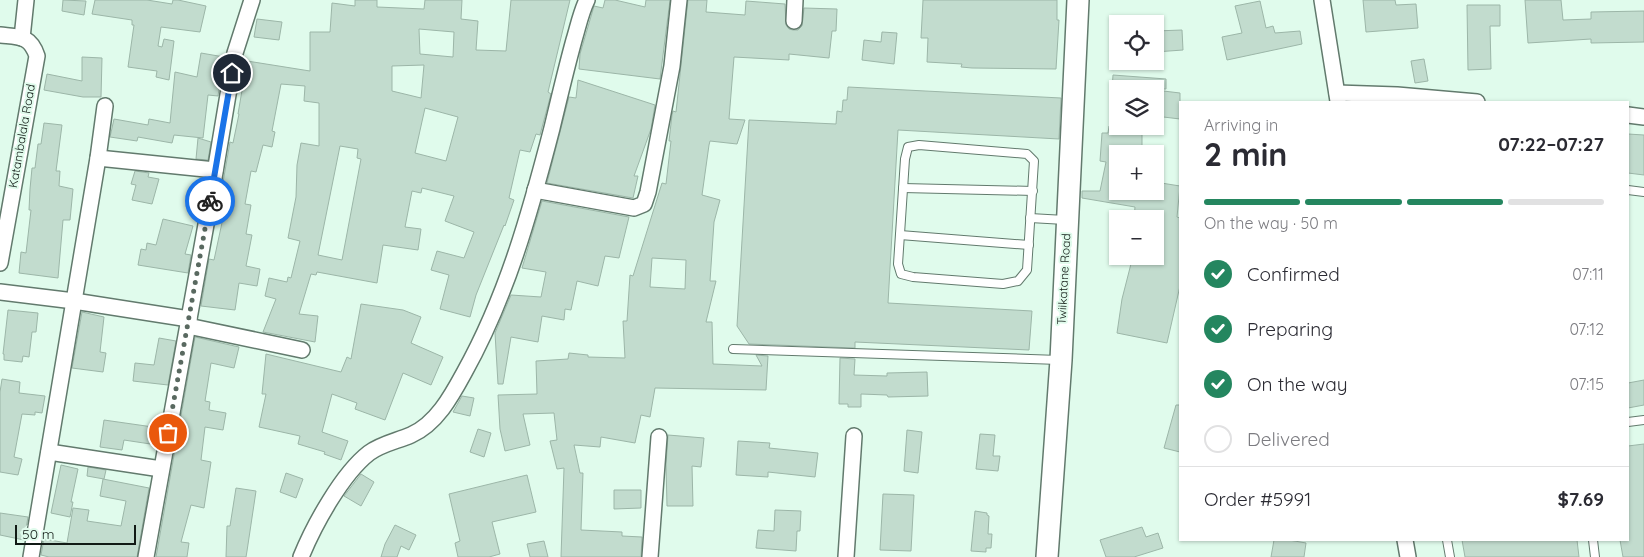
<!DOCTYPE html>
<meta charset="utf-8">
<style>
:root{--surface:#fff;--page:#f7f7f7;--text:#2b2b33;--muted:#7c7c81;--line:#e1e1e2;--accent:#24865f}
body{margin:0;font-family:Quicksand,sans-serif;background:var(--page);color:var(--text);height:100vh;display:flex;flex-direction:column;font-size:19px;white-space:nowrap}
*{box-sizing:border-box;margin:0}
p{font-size:16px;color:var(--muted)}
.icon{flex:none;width:28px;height:28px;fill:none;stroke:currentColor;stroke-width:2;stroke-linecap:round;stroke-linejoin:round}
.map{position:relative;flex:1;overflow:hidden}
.sheet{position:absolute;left:1179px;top:101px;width:450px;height:440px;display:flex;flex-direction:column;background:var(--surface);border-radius:0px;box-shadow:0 1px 4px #0004}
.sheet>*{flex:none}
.fabs{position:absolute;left:1109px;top:15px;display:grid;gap:10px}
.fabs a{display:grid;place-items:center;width:55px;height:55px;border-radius:0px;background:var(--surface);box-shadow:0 1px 4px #0004;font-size:25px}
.scale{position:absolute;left:15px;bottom:12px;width:121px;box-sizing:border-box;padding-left:5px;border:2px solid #111a15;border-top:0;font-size:14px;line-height:18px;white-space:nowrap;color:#111a15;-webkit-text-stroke:4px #e0fbec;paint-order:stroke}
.pin{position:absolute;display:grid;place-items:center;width:42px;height:42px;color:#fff;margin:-21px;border:2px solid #fff;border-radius:50%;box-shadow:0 1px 5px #0007}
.courier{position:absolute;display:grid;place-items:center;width:50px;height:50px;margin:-25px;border:4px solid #1a73e8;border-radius:50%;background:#fff;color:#222;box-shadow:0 1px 6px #0007}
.overview em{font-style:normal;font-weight:700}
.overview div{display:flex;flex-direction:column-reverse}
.overview{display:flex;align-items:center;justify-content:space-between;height:85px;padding:0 25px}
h1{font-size:32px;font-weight:700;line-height:38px}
.bar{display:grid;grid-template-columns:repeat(4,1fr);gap:8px 5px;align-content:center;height:60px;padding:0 25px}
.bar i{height:6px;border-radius:4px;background:var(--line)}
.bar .selected{background:var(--accent)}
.bar p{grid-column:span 4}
.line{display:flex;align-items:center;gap:12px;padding:0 25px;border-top:1px solid var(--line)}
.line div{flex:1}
ol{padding:0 25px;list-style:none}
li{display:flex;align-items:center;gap:15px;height:55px}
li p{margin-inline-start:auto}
li .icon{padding:5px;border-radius:50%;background:var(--accent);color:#fff;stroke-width:4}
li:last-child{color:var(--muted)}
li i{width:28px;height:28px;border:2px solid var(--line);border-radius:50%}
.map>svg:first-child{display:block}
.building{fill:#c2dcce;stroke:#9cb6a8;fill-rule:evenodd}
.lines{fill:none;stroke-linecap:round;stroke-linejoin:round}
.lane-casing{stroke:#627a6d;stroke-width:10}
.street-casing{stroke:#627a6d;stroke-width:18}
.secondary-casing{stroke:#627a6d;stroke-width:24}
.lane{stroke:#fff;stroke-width:8}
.street{stroke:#fff;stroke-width:15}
.secondary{stroke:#fff;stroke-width:21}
.done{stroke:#596960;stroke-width:5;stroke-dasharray:0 9}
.route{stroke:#1a73e8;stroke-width:6}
.labels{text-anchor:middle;stroke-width:4;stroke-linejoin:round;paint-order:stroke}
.street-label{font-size:12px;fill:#111a15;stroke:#e0fbec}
</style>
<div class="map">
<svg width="1644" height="557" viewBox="0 0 1644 557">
<rect width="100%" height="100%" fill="#e0fbec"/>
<g class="building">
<path d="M63 0 86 1 84 15 62 11Z"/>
<path d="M95 0H147L172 4 173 0H178L206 6 200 32 161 27 158 46 162 47 164 39 174 41 169 80 156 77 157 71 128 67 134 25H132V20L92 14Z"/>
<path d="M355 0H377V7L424 9 425 0H462L461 19 478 21 476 50 506 51 511 0H570L548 92 551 94 540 135 536 134 530 152 520 150 509 198 514 200 505 226 504 225 476 295 470 317 440 309 449 275 431 270 437 251 464 258 474 232 445 221 454 196 422 188 421 193 412 191 405 227 421 229 418 250 383 245 377 283 317 272 316 275 311 274 299 314 318 316 315 342 263 332 276 299 265 296 269 278 287 282 288 277 291 278 300 241 288 238 296 197 297 165 301 143 319 146V103L304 101 305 86 281 84 272 131 275 132 272 147 263 145 256 172 251 171 245 204 251 205 246 234 252 235 246 266 260 269 257 286 239 283 235 310 201 306 209 259 214 260 223 218 217 217 230 142 233 143 239 114H238L247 61 310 71V32H330L332 3 355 6ZM419 29 454 32 453 57 420 54ZM424 65 421 98 392 91V66ZM425 108 458 117 446 161 415 153ZM340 146 358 149 357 158 361 159 342 260 318 255Z"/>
<path d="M605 0H615L645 7 646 0H670L660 79 579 69 580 54 592 13 594 6 603 8Z"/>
<path d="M688 0H707L706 12 745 15 746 1 785 4 786 25 789 29 793 30H798L802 26 804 8 837 9 836 31H832L829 58 789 54V60L734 57 729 119 745 120 737 144 710 141 709 145 702 195 720 200 714 222 710 281H716L706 322H712L713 364 762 366 756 355 768 356 766 390 655 388 650 417 641 415 635 443 601 437 600 447 574 445 580 473H583L581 530 622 532V536L642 537 641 557H561L564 468 557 469 550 441 557 440 554 413 523 414 530 445 505 451 500 429 498 395 537 394 536 361 568 359 569 353 588 355V357L625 358 623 321H627L630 275 633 276 662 183 666 184 671 141H669L672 115 673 111 676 112ZM652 258 686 260 685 289 650 287Z"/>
<path d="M923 0H1057V20H1059L1056 69 972 68 961 67 962 64 927 62 928 38H921Z"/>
<path d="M1363 0H1395L1396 5 1416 4 1418 28 1366 32Z"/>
<path d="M1525 0H1561L1563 20 1591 19V12L1644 11V42L1591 43V39L1528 43Z"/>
<path d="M1260 1 1266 28 1273 26 1275 33 1300 31 1302 44 1227 60 1222 37 1242 33 1235 6Z"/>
<path d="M1467 5H1500V26H1490L1491 69 1468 70Z"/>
<path d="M257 19 282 22 279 40 254 37Z"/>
<path d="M1182 30 1183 50 1155 52V31Z"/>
<path d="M882 32 897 33 894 64 862 60 864 40 881 42Z"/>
<path d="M201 53 224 57 218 96 208 95 203 138 174 135 172 143 138 137 137 141 110 137 114 119 148 125 149 119 170 123 175 72 197 77Z"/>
<path d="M82 57 102 58 101 97H83L44 90 47 74 82 81Z"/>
<path d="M1424 59 1428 81 1415 83 1411 61Z"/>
<path d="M1113 75 1166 79V89H1112Z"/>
<path d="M578 80 655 105 651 129 634 176H638L633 198 547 183 569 97 576 98Z"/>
<path d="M848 87 1061 98 1059 139 898 130 888 303 1032 311 1029 350 855 342V348L749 344 737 326 749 120 836 124 837 111 842 112 843 100H847Z"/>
<path d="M1155 90 1180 93V119L1155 116Z"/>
<path d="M44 123 62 125 56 171H60L59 186 73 189 70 220H63L58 278 19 273 21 252 26 253 31 210H29L30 189 32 168H35L38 144H41Z"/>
<path d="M1109 126H1142V151H1131V154H1118V191H1155V182L1180 186 1177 217 1180 218V286L1167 343 1117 333 1122 299 1133 256H1155V219H1134L1135 207 1082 198V191H1100L1106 162 1100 161 1102 133H1108Z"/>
<path d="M1628 134 1644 135V175L1628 173Z"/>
<path d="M198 138 211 142 208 160 196 159Z"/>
<path d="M135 171 149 173 148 177 159 179 152 204 132 200 136 185 131 184Z"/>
<path d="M192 185 203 186 198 214 188 211Z"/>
<path d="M542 201 629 217 619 258 605 256 598 286 577 281 571 310 565 309 564 320 542 316 538 342 511 337 503 384H498L495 333 511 295 541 297 546 272 522 268Z"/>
<path d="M163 219 193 226 185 254 191 255 188 273 138 265 141 249 146 250 147 243 156 245Z"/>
<path d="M361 304 403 310 421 317 411 343 443 357 431 385 403 373 385 420 355 409 357 403 332 394 322 432 348 441 341 460 324 454 325 452 298 444 300 436 259 427 266 394H262L266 354 341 372 347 357 351 359Z"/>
<path d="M8 310 38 313 36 332H32L29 357 23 356 22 362 4 360V354H3Z"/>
<path d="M82 312 104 317 100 352 106 353 103 372 72 368Z"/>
<path d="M195 337 239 347 234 368 211 363 205 401 210 402 209 410 226 413 223 430 205 427 201 460 211 462 204 508 191 505 181 542 189 543 187 557H156Z"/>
<path d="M159 338 176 341 168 385 133 381 135 363 154 365Z"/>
<path d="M840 358 855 359 854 375 887 376V373L927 372 928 396 888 397 887 395 861 394V407H848V404H839Z"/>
<path d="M2 379 20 382 19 393 45 396 42 413 35 412V415L22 414 14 457 22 459 18 475 0 472V392Z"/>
<path d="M1644 380V405L1628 408V383Z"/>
<path d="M462 396 474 398 470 416 453 412Z"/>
<path d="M1176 405H1180V452L1164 448Z"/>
<path d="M104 420 160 428 157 445 124 440 122 450 100 447Z"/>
<path d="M478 429 491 433 484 457 470 452Z"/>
<path d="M907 430 922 432 918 473 904 471Z"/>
<path d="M980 434 995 435 993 456H1000L998 471 976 469Z"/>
<path d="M668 435 704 438 701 467 692 466 693 506H667L666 465Z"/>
<path d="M738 441 770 443 769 448 818 453 815 477 768 472V477L736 475Z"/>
<path d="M1644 444V557H1623L1620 540H1628V446Z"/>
<path d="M61 465 78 469 71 502H73L70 517 51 513Z"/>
<path d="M88 467 106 470 104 479 87 476Z"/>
<path d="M286 473 303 479 296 498 280 492Z"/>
<path d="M361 474 374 482 361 506 344 496Z"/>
<path d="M527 475 536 512 492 522 500 554 489 557H458L455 543 460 541 449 494Z"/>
<path d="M103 479 149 488 137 557H49L41 555 44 539 67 543 73 508 89 510 87 521 121 526 126 501 100 496Z"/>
<path d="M236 488 256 491 247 551 246 557H226L227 526H230Z"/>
<path d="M614 490H641V508L614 509Z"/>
<path d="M883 494 914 495 911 551 880 550Z"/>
<path d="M775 510 801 511 800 531H797L796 551 756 548 758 530 774 531Z"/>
<path d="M975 511 987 513V515L989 516 988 534H992L991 548H986V552L971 551Z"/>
<path d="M0 513 28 517 24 540 0 535Z"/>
<path d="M395 525 416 535 409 550 401 546 397 557H381L385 544Z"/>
<path d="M1142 527 1146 537 1158 533 1163 548 1134 557H1106L1100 540Z"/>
<path d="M1274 540H1289L1306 543 1304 557H1271Z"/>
<path d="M1462 540H1577L1579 557H1465Z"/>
<path d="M544 541 548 557H530L527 544Z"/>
</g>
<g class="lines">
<defs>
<g id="lane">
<path d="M919 145 1027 154 1034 161 1027 270 1018 281 1003 284 913 277 901 274 898 264 905 159 908 147Z"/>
<path d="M903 188 1033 191"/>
<path d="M1628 190 1644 192"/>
<path d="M1030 218 1065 220"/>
<path d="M900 235 1029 245"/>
<path d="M733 349 1059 360"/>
<path d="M1628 422 1644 420"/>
<path d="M1447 540 1450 557"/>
<path d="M1593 540 1595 557"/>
</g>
<g id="street">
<path d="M1322 0 1338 101"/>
<path d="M794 21 795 0"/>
<path d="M0 35C19 37 30 35 37 56L0 263"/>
<path d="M22 38 26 0"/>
<path d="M1337 93 1397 95 1477 102"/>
<path d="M1628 115 1644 117"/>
<path d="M98 158 215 170"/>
<path d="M535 190 634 208 644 204 648 192 672 66 679 0"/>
<path d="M0 292 74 301 189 319"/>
<path d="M188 326 302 350"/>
<path d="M49 452 161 469"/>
<path d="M1405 540 1408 557"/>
<path d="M31 557 98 158 105 106"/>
<path d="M146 557 209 208 235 53 252 0"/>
<path d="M301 557C314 525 342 474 369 453 381 444 397 441 411 435 436 424 451 397 464 373 507 296 530 213 552 128 559 99 566 69 574 40 578 27 581 12 587 0"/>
<path d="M650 557 659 437"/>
<path d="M846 557 854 436"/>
</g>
<path id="secondary" d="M1047 557 1061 360 1078 0"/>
</defs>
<use href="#lane" class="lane-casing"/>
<use href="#street" class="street-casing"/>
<use href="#secondary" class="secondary-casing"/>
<use href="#lane" class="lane"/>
<use href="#street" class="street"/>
<use href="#secondary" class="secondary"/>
</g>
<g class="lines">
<path class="done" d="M168 433 210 201"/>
<path class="route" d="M210 201 232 73"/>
</g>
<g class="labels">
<g class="street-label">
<text transform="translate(22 136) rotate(-80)" y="4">Katambalala Road</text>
<text transform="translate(1064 279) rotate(-87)" y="4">Twiikatane Road</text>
</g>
</g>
</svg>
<div class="fabs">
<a><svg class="icon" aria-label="locate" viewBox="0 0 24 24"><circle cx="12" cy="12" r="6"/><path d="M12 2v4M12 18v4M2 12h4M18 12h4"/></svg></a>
<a><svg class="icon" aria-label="layers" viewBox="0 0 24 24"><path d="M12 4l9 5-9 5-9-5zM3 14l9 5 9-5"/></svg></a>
<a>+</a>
<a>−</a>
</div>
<div class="scale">50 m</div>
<div class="pin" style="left:168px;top:433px;background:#ea580c"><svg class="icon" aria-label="bag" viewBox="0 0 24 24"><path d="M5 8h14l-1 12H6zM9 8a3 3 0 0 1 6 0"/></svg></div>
<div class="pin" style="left:232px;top:73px;background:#1f2937"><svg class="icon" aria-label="home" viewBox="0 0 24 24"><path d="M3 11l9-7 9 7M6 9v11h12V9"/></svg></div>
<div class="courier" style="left:210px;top:201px"><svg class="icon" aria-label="bike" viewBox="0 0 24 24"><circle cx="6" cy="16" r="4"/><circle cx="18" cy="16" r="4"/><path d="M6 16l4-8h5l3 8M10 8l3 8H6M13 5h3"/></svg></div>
<section class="sheet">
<div class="overview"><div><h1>2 min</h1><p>Arriving in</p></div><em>07:22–07:27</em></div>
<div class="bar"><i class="selected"></i><i class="selected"></i><i class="selected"></i><i></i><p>On the way · 50 m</p></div>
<ol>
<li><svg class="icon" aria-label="check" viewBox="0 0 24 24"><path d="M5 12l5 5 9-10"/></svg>Confirmed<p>07:11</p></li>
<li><svg class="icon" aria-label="check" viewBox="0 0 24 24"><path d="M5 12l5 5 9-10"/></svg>Preparing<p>07:12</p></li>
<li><svg class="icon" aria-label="check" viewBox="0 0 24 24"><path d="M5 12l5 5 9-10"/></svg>On the way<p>07:15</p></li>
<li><i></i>Delivered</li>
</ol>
<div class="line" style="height:65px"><div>Order #5991</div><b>$7.69</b></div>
</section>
</div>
